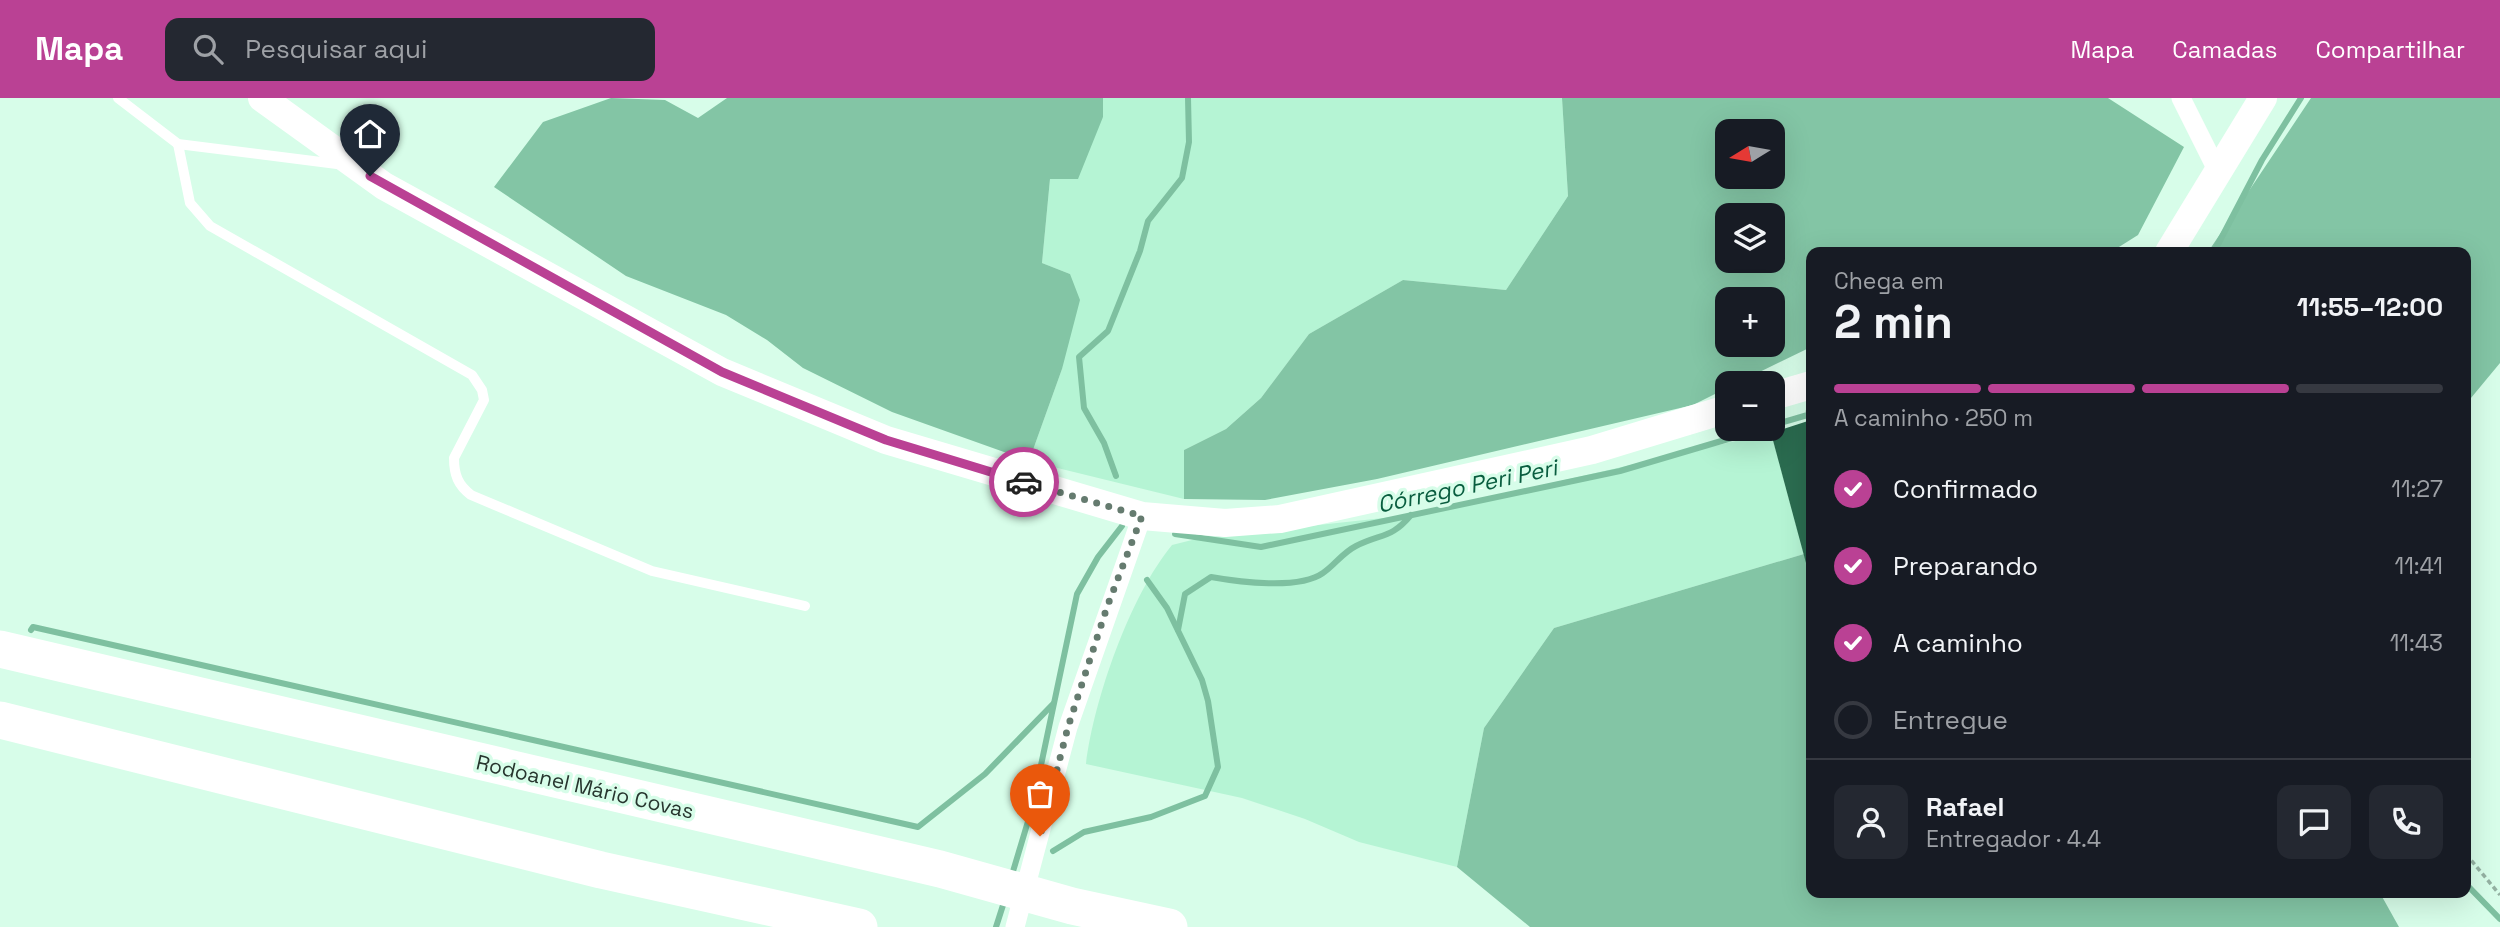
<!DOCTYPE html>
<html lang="pt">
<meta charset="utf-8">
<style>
:root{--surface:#171b24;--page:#242831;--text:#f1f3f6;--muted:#9ea1a6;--line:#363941;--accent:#ba4194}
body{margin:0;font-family:"Space Grotesk",sans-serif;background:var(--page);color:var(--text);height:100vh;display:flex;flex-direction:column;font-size:26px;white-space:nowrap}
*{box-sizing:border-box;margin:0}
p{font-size:23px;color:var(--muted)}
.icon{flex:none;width:38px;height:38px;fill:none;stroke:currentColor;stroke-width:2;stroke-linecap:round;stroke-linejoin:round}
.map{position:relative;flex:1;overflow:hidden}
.side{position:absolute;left:1806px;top:149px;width:665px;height:651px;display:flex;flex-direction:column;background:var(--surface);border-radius:14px;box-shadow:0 7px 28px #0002}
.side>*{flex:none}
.needle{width:46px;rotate:259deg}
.tools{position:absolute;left:1715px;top:21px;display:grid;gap:14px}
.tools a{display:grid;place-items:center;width:70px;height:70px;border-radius:14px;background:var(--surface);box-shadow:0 7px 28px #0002;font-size:35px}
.pin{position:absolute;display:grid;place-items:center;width:60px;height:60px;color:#fff;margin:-72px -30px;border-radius:50% 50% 50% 0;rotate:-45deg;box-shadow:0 0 7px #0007}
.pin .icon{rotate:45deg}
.courier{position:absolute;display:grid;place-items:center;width:70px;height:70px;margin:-35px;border:5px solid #ba4194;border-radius:50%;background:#fff;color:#222;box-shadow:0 2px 9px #0007}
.headline em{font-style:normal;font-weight:700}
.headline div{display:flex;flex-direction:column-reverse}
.headline{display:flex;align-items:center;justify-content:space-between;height:119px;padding:0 28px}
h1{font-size:46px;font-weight:700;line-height:52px}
.bar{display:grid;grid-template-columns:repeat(4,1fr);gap:10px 7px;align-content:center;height:84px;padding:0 28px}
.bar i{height:9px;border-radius:5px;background:var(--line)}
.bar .on{background:var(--accent)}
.bar p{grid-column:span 4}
.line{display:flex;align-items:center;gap:18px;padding:0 28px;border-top:2px solid var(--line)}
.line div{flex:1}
.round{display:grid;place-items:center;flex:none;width:74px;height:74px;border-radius:14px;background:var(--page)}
ol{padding:0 28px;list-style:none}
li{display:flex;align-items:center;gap:21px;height:77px}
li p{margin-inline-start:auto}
li .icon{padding:7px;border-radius:50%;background:var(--accent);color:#fff;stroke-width:4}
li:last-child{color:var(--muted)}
li i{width:38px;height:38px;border:4px solid var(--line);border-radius:50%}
header{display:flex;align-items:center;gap:42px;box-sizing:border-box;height:98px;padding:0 35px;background:var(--accent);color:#fff}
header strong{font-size:33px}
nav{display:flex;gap:38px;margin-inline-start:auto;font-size:24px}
.search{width:490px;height:63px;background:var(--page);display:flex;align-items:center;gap:18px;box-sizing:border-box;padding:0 24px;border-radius:14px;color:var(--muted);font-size:26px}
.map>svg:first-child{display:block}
.green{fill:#b5f4d4}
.forest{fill:#83c5a5;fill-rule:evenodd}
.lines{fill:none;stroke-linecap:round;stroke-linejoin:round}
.stream{stroke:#7ec0a0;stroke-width:6}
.building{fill:#2b6c50}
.path{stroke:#94b1a2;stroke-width:3.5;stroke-dasharray:5 3.5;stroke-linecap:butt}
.lane{stroke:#fff;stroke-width:10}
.street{stroke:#fff;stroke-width:19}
.secondary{stroke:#fff;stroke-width:28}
.highway{stroke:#fff;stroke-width:37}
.done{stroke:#657b6f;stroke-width:7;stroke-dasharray:0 12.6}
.route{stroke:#ba4194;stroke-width:9}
.labels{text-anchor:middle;stroke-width:7;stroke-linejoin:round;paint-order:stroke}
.street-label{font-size:21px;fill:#27352e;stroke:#d7fde9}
.water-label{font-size:23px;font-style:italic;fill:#095d3f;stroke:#d7fde9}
</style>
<header>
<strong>Mapa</strong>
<div class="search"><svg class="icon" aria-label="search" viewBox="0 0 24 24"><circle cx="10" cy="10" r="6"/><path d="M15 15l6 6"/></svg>Pesquisar aqui</div>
<nav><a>Mapa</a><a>Camadas</a><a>Compartilhar</a></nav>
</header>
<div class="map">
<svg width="2500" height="829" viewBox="0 0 2500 829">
<rect width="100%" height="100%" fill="#d7fde9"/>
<g class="green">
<path d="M1103 0H1562L1568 98 1506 192 1403 182 1309 236 1261 300 1226 331 1184 352V401L1029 363 1062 271 1070 176 1042 165 1050 81 1103 19Z"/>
<path d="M1771 335 1804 456 1554 530 1484 630 1457 769 1359 744 1305 721 1242 700 1086 666C1094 601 1130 498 1172 447L1200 440 1411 417Z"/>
</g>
<g class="forest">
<path d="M611 0 665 2 698 20 727 0H1103V19L1078 81H1050L1042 165 1070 176 1080 202 1062 271 1029 363 892 314 803 270 767 242 726 217 626 178 494 89 543 24Z"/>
<path d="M1562 0H2108L2184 49 2138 137 2111 154H1811V249L1737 285H1727V290L1693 307 1377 381 1265 402 1184 401V352L1226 331 1261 300 1309 236 1403 182 1506 192 1568 98ZM1727 33H1773V79H1727ZM1727 117H1773V163H1727ZM1773 201V247H1727V201Z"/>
<path d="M2311 0H2500V265L2466 306V154H2208Z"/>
<path d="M1804 456 1811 478V794L2380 795 2399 829H1530L1457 769 1484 630 1554 530Z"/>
</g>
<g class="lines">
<g class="stream">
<path d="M2214 154 2262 62 2301 0"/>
<path d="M1773 327 1811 316"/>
<path d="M1116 378 1104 345 1084 310 1079 259 1108 233 1140 153 1148 123 1182 80 1189 44 1188 0"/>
<path d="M1175 436 1261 449 1620 373 1762 331"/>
<path d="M31 532 33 529 918 729 985 676 1053 606"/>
<path d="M1178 532 1185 496 1211 479C1239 484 1299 492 1323 475 1335 467 1342 455 1356 448 1382 435 1391 441 1411 417"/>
<path d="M1053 753 1084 734 1151 719 1205 698 1218 669 1208 603 1202 582 1167 510 1147 482"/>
<path d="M1011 780 1032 710 1077 496 1098 459 1122 428"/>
<path d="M2466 786 2500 821"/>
<path d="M996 829 1005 801"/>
</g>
</g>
<path class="building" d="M1811 322V464L1806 465 1771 335Z"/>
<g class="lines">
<g class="path">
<path d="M1807 312 1811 322"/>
<path d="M2466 756 2500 797"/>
</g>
<g class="lane">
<path d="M118 0 178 46 337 66"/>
<path d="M178 46 190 105 210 128 472 277 482 292 484 302 454 360C454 377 458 387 471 397L652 473 805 508"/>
</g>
<g class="street">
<path d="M2181 0 2218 74"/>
<path d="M1015 829 1068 629 1142 418"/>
</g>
<g class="secondary">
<path d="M262 0 384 88 722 274 886 342 1142 418 1225 425 1280 421 1592 352 1727 311"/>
<path d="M2169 154 2263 0"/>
<path d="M1773 298 1811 287"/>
</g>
<g class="highway">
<path d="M0 551 940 771 1072 808 1169 829"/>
<path d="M0 622 601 772 859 829"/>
</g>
</g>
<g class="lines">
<path class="done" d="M1024 384 1142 418 1107 509 1068 629 1040 738"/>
<path class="route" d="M370 78 722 274 886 342 1024 384"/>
</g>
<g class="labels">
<g class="street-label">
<text transform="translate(585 689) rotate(13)" y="7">Rodoanel Mário Covas</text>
</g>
<g class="water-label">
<text transform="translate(1467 388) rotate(-12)" y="8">Córrego Peri Peri</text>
</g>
</g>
</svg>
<div class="tools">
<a><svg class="needle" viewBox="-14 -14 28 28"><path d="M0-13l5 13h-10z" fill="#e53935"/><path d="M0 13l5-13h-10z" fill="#9ea1a6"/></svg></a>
<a><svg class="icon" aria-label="layers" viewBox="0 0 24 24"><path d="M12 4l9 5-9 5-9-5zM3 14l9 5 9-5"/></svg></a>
<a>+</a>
<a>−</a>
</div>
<div class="pin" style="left:1040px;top:738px;background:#ea580c"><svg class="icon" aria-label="bag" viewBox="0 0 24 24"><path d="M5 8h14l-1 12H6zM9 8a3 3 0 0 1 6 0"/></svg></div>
<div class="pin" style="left:370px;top:78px;background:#1f2937"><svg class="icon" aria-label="home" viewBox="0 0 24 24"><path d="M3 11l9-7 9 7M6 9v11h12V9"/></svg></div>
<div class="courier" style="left:1024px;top:384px"><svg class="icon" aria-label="car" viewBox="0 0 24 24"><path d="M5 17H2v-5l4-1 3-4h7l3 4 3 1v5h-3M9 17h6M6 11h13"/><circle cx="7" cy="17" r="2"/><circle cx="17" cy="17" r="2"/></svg></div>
<section class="side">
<div class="headline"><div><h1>2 min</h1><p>Chega em</p></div><em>11:55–12:00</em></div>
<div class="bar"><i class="on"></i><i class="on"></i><i class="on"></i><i></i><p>A caminho · 250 m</p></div>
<ol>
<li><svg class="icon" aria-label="check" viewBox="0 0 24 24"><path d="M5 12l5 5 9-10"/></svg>Confirmado<p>11:27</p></li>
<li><svg class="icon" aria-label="check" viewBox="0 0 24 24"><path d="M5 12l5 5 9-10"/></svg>Preparando<p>11:41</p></li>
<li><svg class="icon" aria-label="check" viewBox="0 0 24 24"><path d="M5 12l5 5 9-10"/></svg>A caminho<p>11:43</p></li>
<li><i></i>Entregue</li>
</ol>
<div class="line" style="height:126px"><a class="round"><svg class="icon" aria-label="person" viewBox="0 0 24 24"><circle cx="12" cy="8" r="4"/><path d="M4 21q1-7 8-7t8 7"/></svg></a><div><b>Rafael</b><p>Entregador · 4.4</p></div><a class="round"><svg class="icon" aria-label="chat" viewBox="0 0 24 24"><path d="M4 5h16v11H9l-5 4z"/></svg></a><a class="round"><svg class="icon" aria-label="phone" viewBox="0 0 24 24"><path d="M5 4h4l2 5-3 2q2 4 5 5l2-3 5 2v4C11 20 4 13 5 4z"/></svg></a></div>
</section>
</div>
